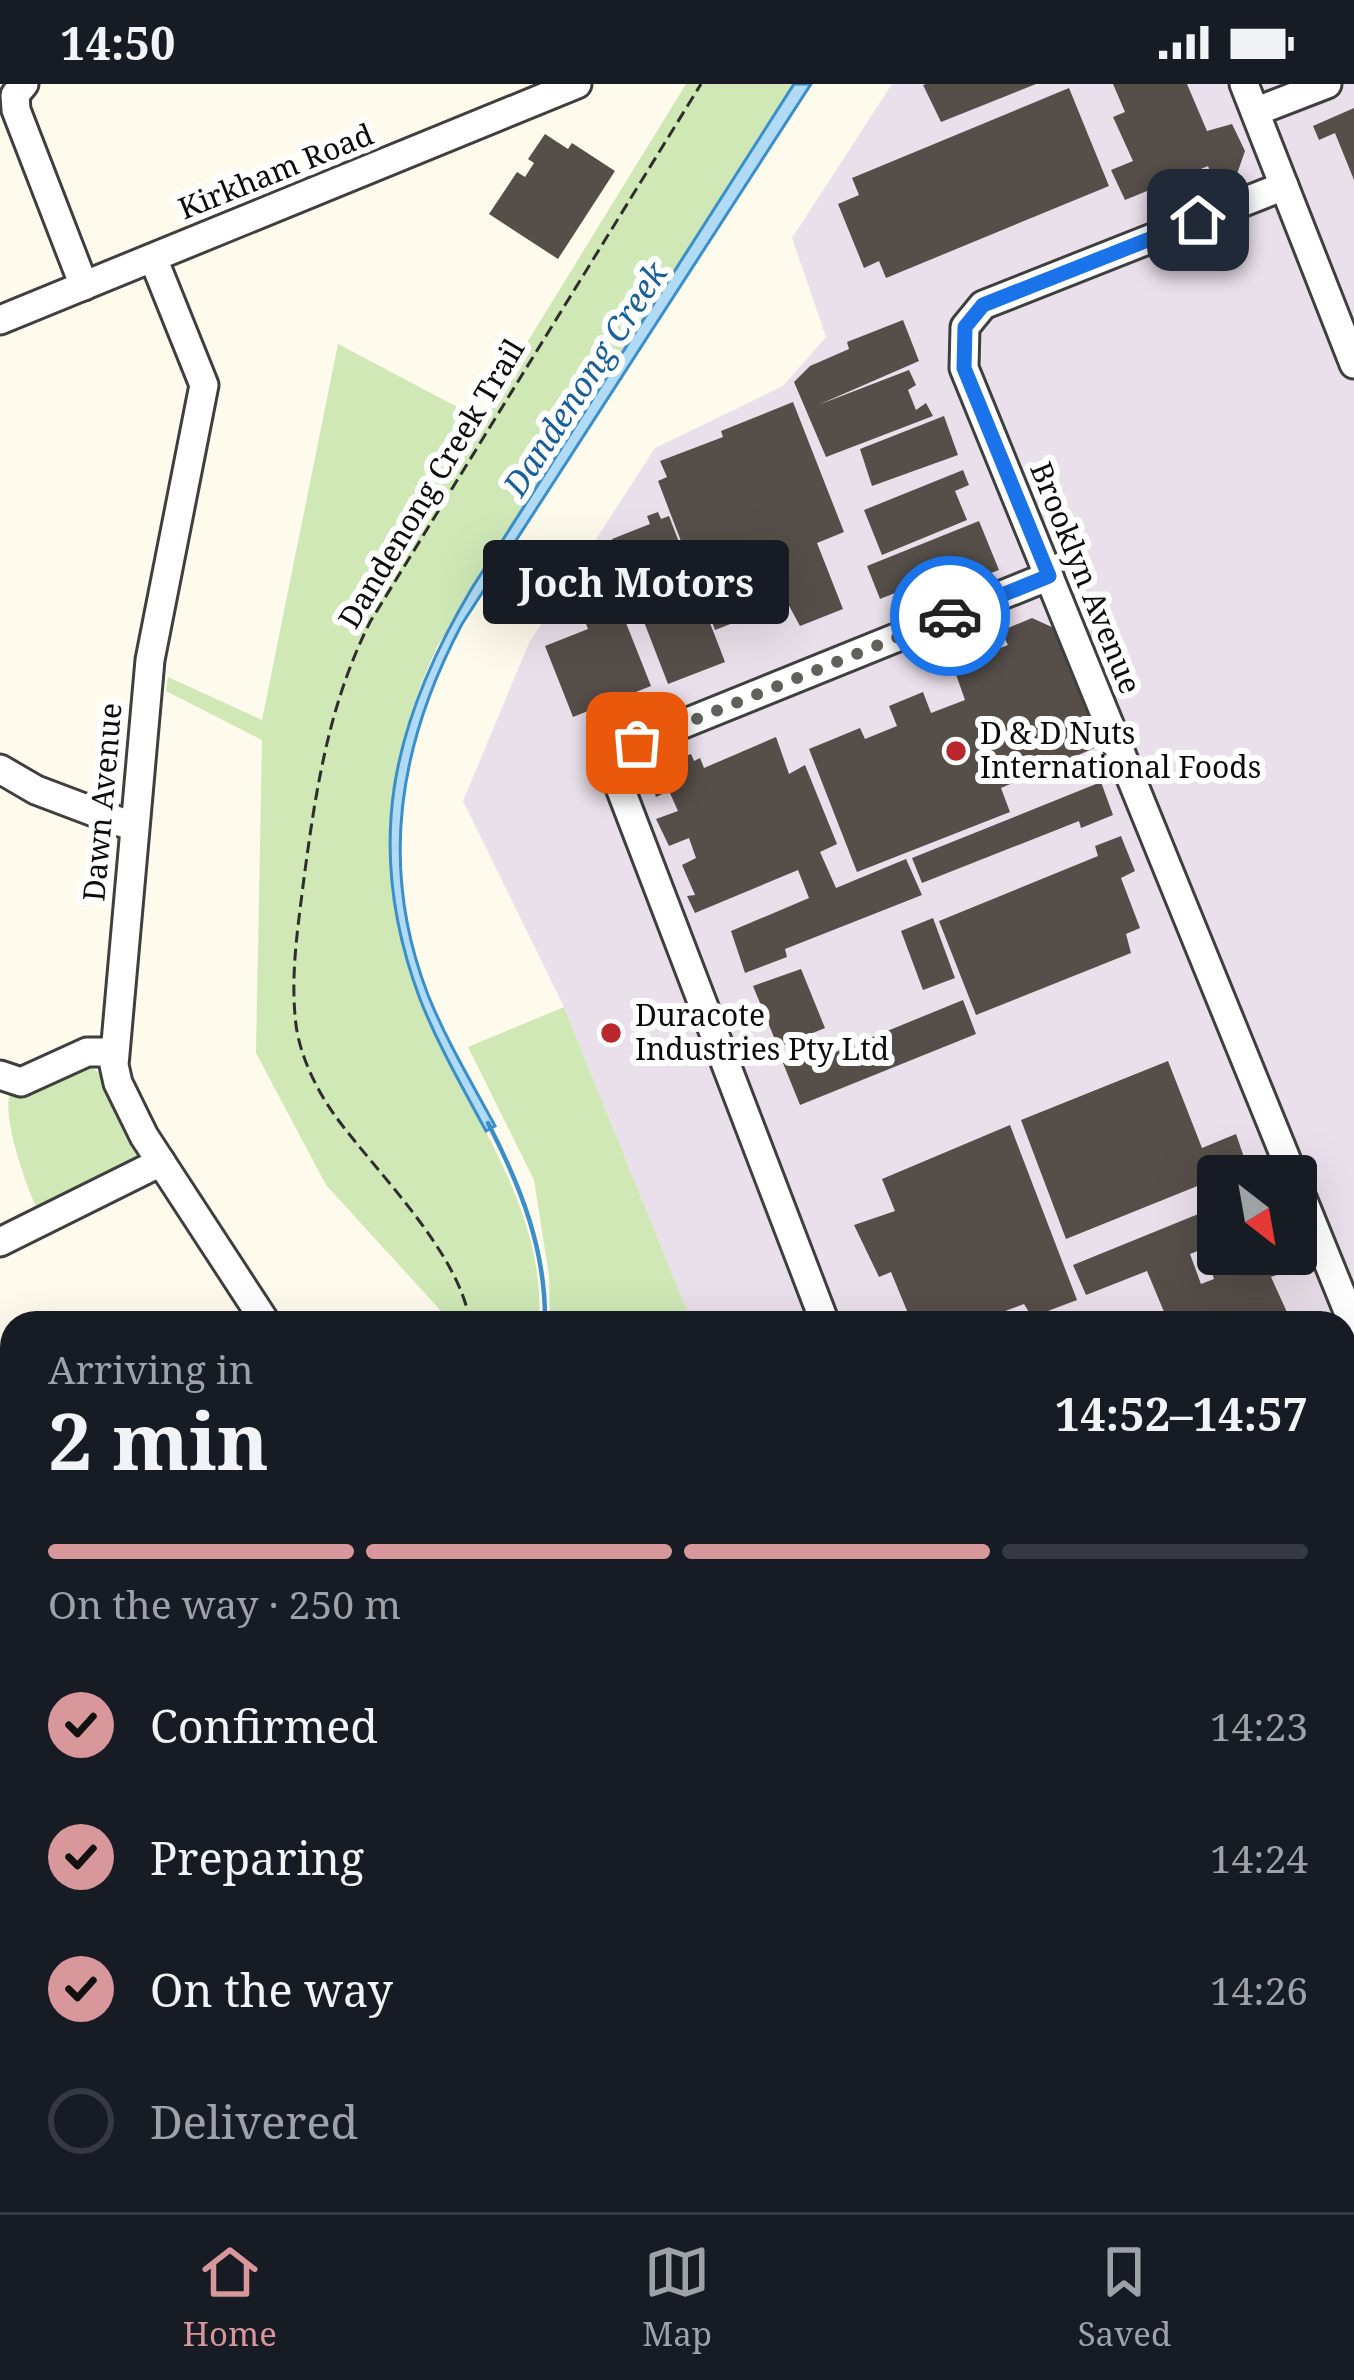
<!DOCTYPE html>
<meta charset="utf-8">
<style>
:root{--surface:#171b24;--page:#242831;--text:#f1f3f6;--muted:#9ea1a6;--line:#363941;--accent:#d8979b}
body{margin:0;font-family:"Noto Serif",serif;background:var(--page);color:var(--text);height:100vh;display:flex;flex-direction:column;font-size:45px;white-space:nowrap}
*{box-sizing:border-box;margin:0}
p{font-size:39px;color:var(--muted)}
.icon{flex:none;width:66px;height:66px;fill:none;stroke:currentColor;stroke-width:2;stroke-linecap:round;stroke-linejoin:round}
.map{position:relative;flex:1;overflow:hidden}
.side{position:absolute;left:0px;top:1227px;width:1356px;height:903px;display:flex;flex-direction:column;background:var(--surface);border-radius:36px 36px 0 0;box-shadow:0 12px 48px #0002}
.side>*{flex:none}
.needle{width:78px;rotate:149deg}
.buttons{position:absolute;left:1197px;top:1071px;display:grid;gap:24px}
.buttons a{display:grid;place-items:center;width:120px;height:120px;border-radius:12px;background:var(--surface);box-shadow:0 12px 48px #0002;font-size:60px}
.pin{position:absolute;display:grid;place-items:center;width:102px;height:102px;color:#fff;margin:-51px;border-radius:24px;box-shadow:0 6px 18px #0006}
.courier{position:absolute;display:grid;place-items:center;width:120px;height:120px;margin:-60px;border:9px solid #1a73e8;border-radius:50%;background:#fff;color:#222;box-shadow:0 3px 15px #0007}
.bubble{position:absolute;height:84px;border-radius:12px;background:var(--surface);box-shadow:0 12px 48px #0002;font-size:39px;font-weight:700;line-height:84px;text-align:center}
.overview em{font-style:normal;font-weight:700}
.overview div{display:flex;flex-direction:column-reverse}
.overview{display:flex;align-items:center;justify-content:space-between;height:204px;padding:0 48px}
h1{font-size:78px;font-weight:700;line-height:90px}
.bar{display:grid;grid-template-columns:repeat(4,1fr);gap:18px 12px;align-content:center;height:144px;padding:0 48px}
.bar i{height:15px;border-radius:9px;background:var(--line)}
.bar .active{background:var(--accent)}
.bar p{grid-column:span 4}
ol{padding:0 48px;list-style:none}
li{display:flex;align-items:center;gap:36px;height:132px}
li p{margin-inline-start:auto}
li .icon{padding:12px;border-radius:50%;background:var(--accent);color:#111;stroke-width:4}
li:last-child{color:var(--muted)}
li i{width:66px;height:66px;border:6px solid var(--line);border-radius:50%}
.status{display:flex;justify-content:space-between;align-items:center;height:84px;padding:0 60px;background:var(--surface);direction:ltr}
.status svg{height:33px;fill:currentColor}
.dock{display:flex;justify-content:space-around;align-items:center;height:168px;border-top:3px solid var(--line);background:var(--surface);font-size:33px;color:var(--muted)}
.dock a{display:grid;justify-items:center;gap:6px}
.dock .active{color:var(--accent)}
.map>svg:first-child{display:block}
.industrial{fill:#eae0eb;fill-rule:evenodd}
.green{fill:#cfe8b6}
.water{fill:#b1dbf5;stroke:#3a8fcb;stroke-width:3}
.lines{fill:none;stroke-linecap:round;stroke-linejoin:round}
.stream{stroke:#3a8fcb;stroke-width:4.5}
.building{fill:#554e49}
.minor-casing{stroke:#3f3f3f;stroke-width:33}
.major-casing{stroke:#1d1d1d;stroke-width:39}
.path{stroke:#2e2e2e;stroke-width:3;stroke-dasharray:12 6;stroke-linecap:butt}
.minor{stroke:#fff;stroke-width:27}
.major{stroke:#f6d564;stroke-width:33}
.done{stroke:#61605a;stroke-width:12;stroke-dasharray:0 21.6}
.route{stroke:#1a73e8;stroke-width:15}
.poi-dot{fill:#b9272c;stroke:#fff;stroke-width:4.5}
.labels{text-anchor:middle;stroke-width:12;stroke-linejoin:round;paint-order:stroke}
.street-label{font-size:30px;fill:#0c0c0c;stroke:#fff}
.poi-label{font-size:30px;fill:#0c0c0c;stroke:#fff;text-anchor:start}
.water-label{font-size:33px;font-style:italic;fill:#18609b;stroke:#fff}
</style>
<div class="status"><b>14:50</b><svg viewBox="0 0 49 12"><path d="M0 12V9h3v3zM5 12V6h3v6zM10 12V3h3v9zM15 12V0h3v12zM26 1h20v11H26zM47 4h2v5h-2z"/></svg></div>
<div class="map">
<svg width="1354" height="2128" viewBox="0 0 1354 2128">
<rect width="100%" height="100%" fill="#fffbec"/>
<g class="industrial">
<path d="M892 0H1354V1655L1344 1663V1239H692L564 923 463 717 529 559 655 364 783 302 826 253 792 154ZM1218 1092H1296V1170H1218Z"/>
<path d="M1354 1999V2128H1087L1095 2118H1344V2010Z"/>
</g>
<g class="green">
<path d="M686 0H794L438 561C356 739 387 857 473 1023 509 1091 544 1160 539 1239H452L326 1101 256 969 262 656 166 607 168 593 262 636 338 260 480 335Z"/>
<path d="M564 923 692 1239H550L549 1192 534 1096 468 963Z"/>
<path d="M84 981C115 988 127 1042 139 1068L137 1076 39 1129C26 1102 0 1029 11 1006 30 993 63 988 84 981Z"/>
<path d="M12 1558V1695L0 1700V1564Z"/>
<path d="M12 1708V1838L0 1836V1713Z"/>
</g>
<path class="water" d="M794 0H811L462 540C399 659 378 782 428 911 446 956 472 999 495 1042L486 1047C463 1004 438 961 420 915 363 763 391 640 472 504Z"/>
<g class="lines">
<g class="stream">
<path d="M488 1039C521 1103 546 1166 545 1239"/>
<path d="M0 1706 12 1701"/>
</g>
</g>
<g class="building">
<path d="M926 0H1036L941 38 923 1Z"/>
<path d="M1113 0H1187L1207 47 1232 40 1245 67 1236 93 1215 100 1208 82 1125 116 1111 86 1133 77 1113 33 1125 28Z"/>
<path d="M1069 4 1109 102 886 194 879 177 864 184 838 120 859 111 852 94Z"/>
<path d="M1354 24V96L1335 49 1319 56 1313 42Z"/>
<path d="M545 50 568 65 572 59 615 87 558 175 489 130 517 88 525 93 534 79 528 75Z"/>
<path d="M903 236 919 277 818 321 909 286 916 301 908 306 916 326 926 319 933 332 826 373 794 298 810 282 849 265 847 258Z"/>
<path d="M793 318 844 448 817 459 843 525 800 542 787 518 715 546 658 397 667 393 660 377 723 353 721 347Z"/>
<path d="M944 332 958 371 872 402 860 365Z"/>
<path d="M963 386 969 401 955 407 967 436 882 471 864 426Z"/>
<path d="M658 428 661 435 669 432 725 578 668 600 612 455 650 440 647 432Z"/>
<path d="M979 437 999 486 942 508 935 493 880 515 867 482Z"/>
<path d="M609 496 651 602 573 633 545 562 588 545 574 510Z"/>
<path d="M1032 534 1054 544 1104 660 1001 704 1010 728 857 788 809 665 860 644 865 655 897 642 889 622 923 608 931 629 965 616 953 582 1008 561 1001 547Z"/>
<path d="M776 653 789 690 805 681 837 760 820 768 836 804 906 775 922 811 785 865 787 873 745 889 731 847 809 814 798 786 695 829 687 812 695 811 682 781 696 774 689 754 669 762 656 735 678 727 669 707 656 713 654 707 666 679 691 670 694 677 700 674 704 684Z"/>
<path d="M1101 698 1113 731 1081 744 1079 737 922 799 912 774Z"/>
<path d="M1121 752 1135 787 1121 794 1140 844 1126 850 1131 869 976 931 939 837 1098 772 1095 762Z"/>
<path d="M933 834 955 894 923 906 901 847Z"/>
<path d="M801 885 825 944 778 963 753 902Z"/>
<path d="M963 916 976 950 800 1021 783 979 823 965 826 972Z"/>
<path d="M1168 977 1202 1064 1236 1050 1247 1082 1066 1155 1021 1036Z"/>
<path d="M1010 1041 1077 1216 1032 1233 1024 1220 984 1235 985 1239H912L891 1188 879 1193 854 1141 895 1127 882 1095Z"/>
<path d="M1218 1122V1159L1190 1170 1201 1200 1214 1195 1209 1180 1218 1177 1216 1170H1282L1289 1187 1271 1193 1291 1237 1298 1233 1300 1239H1157L1167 1235 1147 1187 1086 1211 1073 1181Z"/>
<path d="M1354 1471V1579L1344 1574V1515L1350 1500 1344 1495V1474Z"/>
<path d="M1344 1863 1354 1872V1920L1344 1931Z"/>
<path d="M1298 2118H1331L1335 2128H1282Z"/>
</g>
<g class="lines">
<defs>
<g id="minor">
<path d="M24 0 15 11 16 26 84 202"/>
<path d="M1244 0 1354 280"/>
<path d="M1257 27 1327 0"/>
<path d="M1284 102 983 221 965 243 964 284 1293 1092"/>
<path d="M153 174 204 301 150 576 114 981 118 999 144 1052 266 1239"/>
<path d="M0 236 577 0"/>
<path d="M0 685 36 706 134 743"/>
<path d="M0 991 21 998 87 968H114"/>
<path d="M1296 1099 1354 1242"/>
<path d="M0 1158 161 1078"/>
<path d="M825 1239 619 701 622 676 636 659 1049 492"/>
<path d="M1344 1341 1354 1335"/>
<path d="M0 1429 12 1423"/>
<path d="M1344 1848 1354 1853"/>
<path d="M0 1881 12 1894"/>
<path d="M0 2015 12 2005"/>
<path d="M161 2118 164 2128"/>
<path d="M356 2118 360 2128"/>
<path d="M556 2118 561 2128"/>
<path d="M1145 2118 1149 2128"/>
<path d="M189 2128 209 2118"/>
<path d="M653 2128 662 2118"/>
<path d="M799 2128 808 2118"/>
<path d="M1059 2128 1067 2118"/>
<path d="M1189 2128 1194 2126 1191 2118"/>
</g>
<g id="major">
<path d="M1348 1684 1354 1711"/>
<path d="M1344 1747 1354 1738"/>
<path d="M1344 1794 1354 1792"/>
<path d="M956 2128 965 2118"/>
<path d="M1013 2128 1022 2118"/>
</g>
</defs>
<use href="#minor" class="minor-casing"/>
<use href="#major" class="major-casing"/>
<g class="path">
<path d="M470 1239C460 1169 377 1089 336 1033 317 1007 300 972 296 941 290 891 298 843 304 794 316 704 329 620 370 538L701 0"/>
<path d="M1344 1367 1354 1363"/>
<path d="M0 1599 12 1591"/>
<path d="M0 1845 12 1838"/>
</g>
<use href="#minor" class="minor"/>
<use href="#major" class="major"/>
</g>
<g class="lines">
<path class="done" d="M637 659 950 532"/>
<path class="route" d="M950 532 1049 492 964 284 965 243 983 221 1198 136"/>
</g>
<g class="poi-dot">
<circle cx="956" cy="667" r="12"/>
<circle cx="611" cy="949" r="12"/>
</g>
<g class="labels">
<g class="street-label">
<text transform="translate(276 88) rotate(-22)" y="10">Kirkham Road</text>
<text transform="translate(432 400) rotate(-59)" y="10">Dandenong Creek Trail</text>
<text transform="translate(1085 494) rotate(68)" y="10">Brooklyn Avenue</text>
<text transform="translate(103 718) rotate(-85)" y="10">Dawn Avenue</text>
</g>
<g class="poi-label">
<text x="980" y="660">D &amp; D Nuts<tspan x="980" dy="34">International Foods</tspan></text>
<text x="635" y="942">Duracote<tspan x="635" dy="34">Industries Pty Ltd</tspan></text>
</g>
<g class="water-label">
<text transform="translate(585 295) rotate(-57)" y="12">Dandenong Creek</text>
</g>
</g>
</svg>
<div class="buttons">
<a><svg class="needle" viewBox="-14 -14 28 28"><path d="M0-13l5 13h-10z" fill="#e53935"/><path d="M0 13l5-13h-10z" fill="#9ea1a6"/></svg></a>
</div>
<div class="pin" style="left:637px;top:659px;background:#ea580c"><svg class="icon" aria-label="bag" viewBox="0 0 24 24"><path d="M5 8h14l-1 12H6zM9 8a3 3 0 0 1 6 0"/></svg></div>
<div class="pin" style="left:1198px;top:136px;background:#1f2937"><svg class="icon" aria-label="home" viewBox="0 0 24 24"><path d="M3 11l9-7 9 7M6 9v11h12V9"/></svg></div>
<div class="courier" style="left:950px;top:532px"><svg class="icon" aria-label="car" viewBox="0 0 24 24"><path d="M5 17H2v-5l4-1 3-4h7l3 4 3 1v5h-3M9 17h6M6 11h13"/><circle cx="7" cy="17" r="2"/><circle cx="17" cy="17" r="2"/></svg></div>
<div class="bubble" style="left:483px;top:456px;width:306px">Joch Motors</div>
<section class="side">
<div class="overview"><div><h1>2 min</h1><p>Arriving in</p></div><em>14:52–14:57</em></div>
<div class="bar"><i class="active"></i><i class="active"></i><i class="active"></i><i></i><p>On the way · 250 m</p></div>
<ol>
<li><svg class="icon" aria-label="check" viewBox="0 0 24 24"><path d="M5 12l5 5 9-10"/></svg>Confirmed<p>14:23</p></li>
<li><svg class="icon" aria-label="check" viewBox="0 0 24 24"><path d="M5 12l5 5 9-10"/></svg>Preparing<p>14:24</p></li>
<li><svg class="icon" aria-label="check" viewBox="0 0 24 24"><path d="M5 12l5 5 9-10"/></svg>On the way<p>14:26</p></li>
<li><i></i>Delivered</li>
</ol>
</section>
</div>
<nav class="dock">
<a class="active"><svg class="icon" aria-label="home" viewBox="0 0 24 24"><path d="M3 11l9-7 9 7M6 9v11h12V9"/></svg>Home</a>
<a><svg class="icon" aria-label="map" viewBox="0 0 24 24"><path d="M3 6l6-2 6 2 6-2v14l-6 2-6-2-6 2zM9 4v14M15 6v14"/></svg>Map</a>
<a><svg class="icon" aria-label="saved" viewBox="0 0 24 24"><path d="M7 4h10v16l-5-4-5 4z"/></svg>Saved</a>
</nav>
